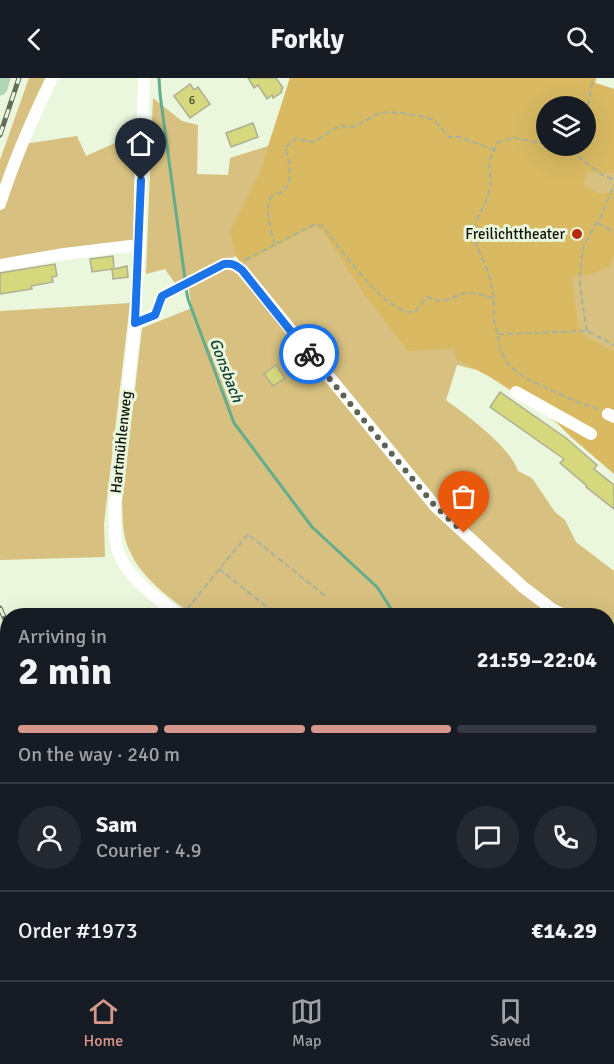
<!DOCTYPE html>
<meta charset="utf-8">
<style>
:root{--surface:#171b24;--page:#242831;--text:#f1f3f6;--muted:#9ea1a6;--line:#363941;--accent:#d6988d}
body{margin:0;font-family:Signika,sans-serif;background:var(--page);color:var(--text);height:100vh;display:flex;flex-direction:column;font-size:22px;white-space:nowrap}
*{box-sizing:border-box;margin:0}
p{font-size:20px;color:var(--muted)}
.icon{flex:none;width:33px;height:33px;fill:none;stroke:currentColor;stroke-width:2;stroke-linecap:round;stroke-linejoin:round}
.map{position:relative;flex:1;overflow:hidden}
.side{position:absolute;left:0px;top:530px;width:615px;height:374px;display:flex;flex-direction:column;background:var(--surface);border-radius:24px 24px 0 0;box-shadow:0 6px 24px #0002}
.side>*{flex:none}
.fabs{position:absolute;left:536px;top:18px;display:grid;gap:12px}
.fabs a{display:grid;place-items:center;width:60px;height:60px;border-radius:50%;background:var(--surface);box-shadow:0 6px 24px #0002;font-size:30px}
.pin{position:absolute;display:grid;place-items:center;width:51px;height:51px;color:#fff;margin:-62px -26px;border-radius:50% 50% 50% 0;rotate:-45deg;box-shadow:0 0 6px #0007}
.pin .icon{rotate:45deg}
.courier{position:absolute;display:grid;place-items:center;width:60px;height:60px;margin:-30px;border:4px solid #1a73e8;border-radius:50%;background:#fff;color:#222;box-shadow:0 2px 8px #0007}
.overview em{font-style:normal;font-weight:700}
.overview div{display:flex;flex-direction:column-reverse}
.overview{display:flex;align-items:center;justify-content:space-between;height:102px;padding:0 18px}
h1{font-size:39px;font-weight:700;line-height:45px}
.bar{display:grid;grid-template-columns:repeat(4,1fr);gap:9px 6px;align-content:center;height:72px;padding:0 18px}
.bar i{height:8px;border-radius:4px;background:var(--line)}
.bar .active{background:var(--accent)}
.bar p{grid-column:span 4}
.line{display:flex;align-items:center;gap:15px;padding:0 18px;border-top:2px solid var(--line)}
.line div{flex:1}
.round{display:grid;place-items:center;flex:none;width:63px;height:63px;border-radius:32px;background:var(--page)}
header{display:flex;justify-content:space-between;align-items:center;height:78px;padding:0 18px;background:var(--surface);font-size:27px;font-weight:700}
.tabs{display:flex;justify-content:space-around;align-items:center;height:84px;border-top:2px solid var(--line);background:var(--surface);font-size:16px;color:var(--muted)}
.tabs a{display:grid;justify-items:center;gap:3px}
.tabs .active{color:var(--accent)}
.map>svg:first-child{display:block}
.green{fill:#d7c080;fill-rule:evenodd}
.forest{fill:#d9ba63;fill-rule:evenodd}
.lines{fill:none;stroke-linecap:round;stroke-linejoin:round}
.stream{stroke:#63ad8e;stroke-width:3}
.building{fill:#d6d87e;stroke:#adae92;stroke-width:1.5}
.path{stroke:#a8b29c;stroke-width:2;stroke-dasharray:6 3;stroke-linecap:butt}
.minor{stroke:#fff;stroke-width:12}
.major{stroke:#b0d6b5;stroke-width:15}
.tram{stroke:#646c5c;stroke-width:1.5}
.rail-casing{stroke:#646c5c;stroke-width:5}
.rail{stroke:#eaf7dc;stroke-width:3;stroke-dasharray:9;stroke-linecap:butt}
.done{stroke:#5c6354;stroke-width:6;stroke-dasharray:0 10.8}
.route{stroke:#1a73e8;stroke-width:8}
.poi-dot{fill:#b5290c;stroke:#eaf7dc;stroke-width:2}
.labels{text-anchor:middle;stroke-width:6;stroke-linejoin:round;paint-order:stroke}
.number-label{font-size:12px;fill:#414527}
.poi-label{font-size:15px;fill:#0f140a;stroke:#eaf7dc;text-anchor:end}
.street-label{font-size:15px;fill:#0f140a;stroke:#eaf7dc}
.water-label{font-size:16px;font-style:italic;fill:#154233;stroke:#eaf7dc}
</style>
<header><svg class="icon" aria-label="back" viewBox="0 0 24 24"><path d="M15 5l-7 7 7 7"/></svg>Forkly<svg class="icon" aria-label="search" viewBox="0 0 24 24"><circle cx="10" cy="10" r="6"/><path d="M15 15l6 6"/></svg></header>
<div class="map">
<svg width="614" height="902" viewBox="0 0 614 902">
<rect width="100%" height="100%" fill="#eaf7dc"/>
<g class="green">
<path d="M29 0H48L24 66 77 58 86 78 115 65 135 60 133 162 0 183V82Z"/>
<path d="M290 0H596L595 5 614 11V358L485 294 457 287 446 322C466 337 510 368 518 393L532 400 555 434 565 442 576 464 614 493V875L608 869V537H192C165 516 134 495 125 460 122 448 123 435 122 423L142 250 192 230 188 207 226 188 242 186 236 178 176 207 165 191 146 196 153 20 182 43 198 47 197 96 228 97 230 80 268 68ZM546 28H585V68H546Z"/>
<path d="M130 225 104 446 105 479 0 482V233Z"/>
<path d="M407 896H592L589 902H430Z"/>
</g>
<path class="forest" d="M290 0H596L595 5 614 11V95L587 94 583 107 599 116 614 113V176L610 189 591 196 572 199 578 249 587 260 614 273V396L571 359 557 345 536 329 490 299 456 281 454 271 408 273 367 220 322 152 317 149 311 150 242 186 236 178 230 153 260 95ZM546 28H585V68H546Z"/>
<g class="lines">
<g class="stream">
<path d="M159 0 160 16 185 201"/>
<path d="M186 211 188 221 234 345 312 449 377 509 395 537"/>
<path d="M608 669 614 670"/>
</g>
</g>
<g class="building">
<path d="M248 0H276L283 10 281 12 282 14 273 20 272 17 267 21 258 7 254 10Z"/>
<path d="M190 6 194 12 198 9 210 26 190 40 174 18Z"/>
<path d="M253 45 258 59 231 69 226 55Z"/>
<path d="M113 178 114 191 127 188 128 199 113 201 112 191 92 194 90 181Z"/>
<path d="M55 186 57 198 52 199 53 204 31 208 32 211 0 216V195Z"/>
<path d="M276 287 285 300 273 308 264 296Z"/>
<path d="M500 314 566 360 597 387 594 391 614 407V431L586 409 587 408 560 385 564 381 490 329Z"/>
</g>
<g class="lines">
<g class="path">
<path d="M579 28 588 27 593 0"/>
<path d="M585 36 593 40V44H585"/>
<path d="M585 54 588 56 587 60 585 59"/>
<path d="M546 66 515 60 498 64 489 84 491 106 486 123 475 146 476 166 489 196 494 221V244L498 256 500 273 509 287 525 300 577 324 598 331"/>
<path d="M553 68 571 73 601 96 614 102"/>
<path d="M571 73 573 68 582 70V68"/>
<path d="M598 145 614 154"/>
<path d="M275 166C271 155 266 136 269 123 271 116 279 116 284 112 294 103 289 81 285 70L295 61 314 64C321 60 331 52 338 49 344 47 350 50 356 48 365 44 372 37 382 35 390 32 425 38 433 42 439 46 444 54 449 59H459L495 72"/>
<path d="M245 182 313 147 322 148C340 169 386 238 415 234L427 219C449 229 450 216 470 215 478 215 487 218 494 221"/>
<path d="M587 253 580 209 581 183 584 167 601 138 614 107"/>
<path d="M498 256 587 253 614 267"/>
<path d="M219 491 277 537"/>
<path d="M187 531 248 456 325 518"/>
<path d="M612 657 614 658"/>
<path d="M608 799 614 805"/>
</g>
<g class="minor">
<path d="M144 0 139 167 135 245 115 427C115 442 113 459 118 473 126 499 158 521 178 537"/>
<path d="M0 126C14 82 32 41 52 0"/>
<path d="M0 187 64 176 139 167"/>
<path d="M135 245 155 237 162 218 224 186C232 185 236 187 242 192L435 428 523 509 552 531 564 537"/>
<path d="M516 314 591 356"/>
<path d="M608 336 614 339"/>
<path d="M608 559 614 563"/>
<path d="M608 880 614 886"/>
<path d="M77 902 81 896"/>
<path d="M130 902 132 896"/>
</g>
<g class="major">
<path d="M0 10 3 0"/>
<path d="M0 596 8 611"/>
<path d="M258 896 268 902"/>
<path d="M276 896 288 902"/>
</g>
<g class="tram">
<path d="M0 557 8 574"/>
<path d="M0 573 8 590"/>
<path d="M297 896 309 902"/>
</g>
<defs>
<g id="rail">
<path d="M0 57 19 0"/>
<path d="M0 530 8 548"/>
<path d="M368 896 385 902"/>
</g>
</defs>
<use href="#rail" class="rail-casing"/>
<use href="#rail" class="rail"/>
</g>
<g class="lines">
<path class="done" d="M309 276 435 428 464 455"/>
<path class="route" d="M141 102 135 245 155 237 162 218 224 186C232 185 236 187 242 192L309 276"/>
</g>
<circle class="poi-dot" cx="577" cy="156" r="6"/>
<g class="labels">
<g class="number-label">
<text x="192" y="26">6</text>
</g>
<g class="poi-label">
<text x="565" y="161">Freilichttheater</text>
</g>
<g class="street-label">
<text transform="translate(121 364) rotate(-84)" y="5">Hartmühlenweg</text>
</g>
<g class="water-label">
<text transform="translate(227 292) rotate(69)" y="6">Gonsbach</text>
</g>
</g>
</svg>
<div class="fabs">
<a><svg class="icon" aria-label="layers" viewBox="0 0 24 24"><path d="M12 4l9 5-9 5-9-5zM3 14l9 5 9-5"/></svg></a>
</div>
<div class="pin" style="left:464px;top:455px;background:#ea580c"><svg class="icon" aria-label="bag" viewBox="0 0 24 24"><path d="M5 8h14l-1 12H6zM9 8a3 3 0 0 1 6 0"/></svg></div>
<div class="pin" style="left:141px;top:102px;background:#1f2937"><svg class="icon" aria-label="home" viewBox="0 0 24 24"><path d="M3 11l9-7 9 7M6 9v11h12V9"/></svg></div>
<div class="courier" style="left:309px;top:276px"><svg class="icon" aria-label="bike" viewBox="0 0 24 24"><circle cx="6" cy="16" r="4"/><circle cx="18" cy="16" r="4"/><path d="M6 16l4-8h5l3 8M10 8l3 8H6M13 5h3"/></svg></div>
<section class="side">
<div class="overview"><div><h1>2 min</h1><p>Arriving in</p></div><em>21:59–22:04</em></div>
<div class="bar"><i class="active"></i><i class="active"></i><i class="active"></i><i></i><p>On the way · 240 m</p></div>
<div class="line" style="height:108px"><a class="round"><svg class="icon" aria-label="person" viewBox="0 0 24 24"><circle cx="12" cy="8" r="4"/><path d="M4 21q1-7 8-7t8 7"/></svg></a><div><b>Sam</b><p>Courier · 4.9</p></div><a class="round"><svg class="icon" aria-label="chat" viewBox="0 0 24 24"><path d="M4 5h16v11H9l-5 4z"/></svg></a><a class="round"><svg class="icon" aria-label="phone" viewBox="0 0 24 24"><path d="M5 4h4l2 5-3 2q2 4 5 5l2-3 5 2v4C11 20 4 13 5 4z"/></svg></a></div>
<div class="line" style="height:78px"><div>Order #1973</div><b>€14.29</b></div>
</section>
</div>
<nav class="tabs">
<a class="active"><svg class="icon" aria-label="home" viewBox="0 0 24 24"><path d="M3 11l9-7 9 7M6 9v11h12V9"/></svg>Home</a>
<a><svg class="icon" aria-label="map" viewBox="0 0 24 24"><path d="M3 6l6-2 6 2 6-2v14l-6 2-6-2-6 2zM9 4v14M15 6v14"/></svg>Map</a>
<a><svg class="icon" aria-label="saved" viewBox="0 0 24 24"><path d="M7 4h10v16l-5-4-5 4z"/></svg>Saved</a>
</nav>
